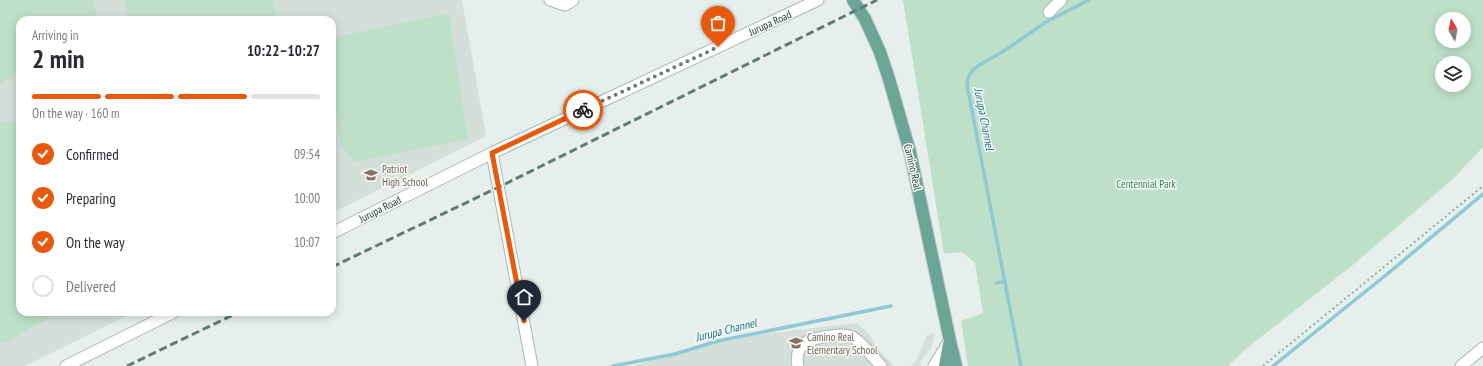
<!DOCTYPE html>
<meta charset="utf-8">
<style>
:root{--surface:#fff;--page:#f7f7f7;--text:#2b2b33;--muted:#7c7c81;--line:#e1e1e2;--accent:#ea580c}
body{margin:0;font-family:"PT Sans Narrow",sans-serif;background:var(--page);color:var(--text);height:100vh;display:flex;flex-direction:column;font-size:15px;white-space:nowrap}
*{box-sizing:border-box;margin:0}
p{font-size:13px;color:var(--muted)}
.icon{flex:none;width:22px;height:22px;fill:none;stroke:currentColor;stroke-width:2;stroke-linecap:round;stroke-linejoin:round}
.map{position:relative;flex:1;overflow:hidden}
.drawer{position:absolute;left:16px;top:16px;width:320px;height:300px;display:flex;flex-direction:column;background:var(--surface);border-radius:12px;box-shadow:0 2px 10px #0003}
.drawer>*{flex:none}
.needle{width:26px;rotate:350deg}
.fabs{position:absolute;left:1435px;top:12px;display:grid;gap:8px}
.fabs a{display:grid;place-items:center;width:36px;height:36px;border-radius:50%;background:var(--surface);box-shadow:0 2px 10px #0003;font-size:20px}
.pin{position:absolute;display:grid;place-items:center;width:34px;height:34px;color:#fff;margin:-41px -17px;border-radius:50% 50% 50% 0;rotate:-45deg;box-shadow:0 0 4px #0007}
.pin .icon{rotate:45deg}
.courier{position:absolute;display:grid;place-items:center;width:40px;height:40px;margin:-20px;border:3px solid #ea580c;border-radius:50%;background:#fff;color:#222;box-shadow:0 1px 5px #0007}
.summary em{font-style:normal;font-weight:800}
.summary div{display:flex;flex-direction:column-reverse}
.summary{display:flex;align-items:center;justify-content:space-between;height:68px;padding:0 16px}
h1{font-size:26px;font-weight:800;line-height:30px}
.bar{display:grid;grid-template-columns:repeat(4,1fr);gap:6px 4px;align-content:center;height:48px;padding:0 16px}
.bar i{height:5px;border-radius:3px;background:var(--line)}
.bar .selected{background:var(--accent)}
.bar p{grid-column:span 4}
ol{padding:0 16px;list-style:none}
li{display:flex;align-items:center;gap:12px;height:44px}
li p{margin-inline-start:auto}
li .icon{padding:4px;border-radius:50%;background:var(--accent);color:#fff;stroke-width:4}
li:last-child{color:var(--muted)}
li i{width:22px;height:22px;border:2px solid var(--line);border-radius:50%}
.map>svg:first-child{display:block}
.built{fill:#d4dfda}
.green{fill:#bfe0c8;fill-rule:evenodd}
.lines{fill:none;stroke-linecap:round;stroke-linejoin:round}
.stream{stroke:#8ec9d4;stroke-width:3.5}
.minor-casing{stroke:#a8b8b2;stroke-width:13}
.major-casing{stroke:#c2cac8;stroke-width:14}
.path{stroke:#86b3a5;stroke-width:2;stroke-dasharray:2 3;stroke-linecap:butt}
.minor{stroke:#fff;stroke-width:11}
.major{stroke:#6aa596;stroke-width:12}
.rail{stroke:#5f7d75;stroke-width:3;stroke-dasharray:8 4;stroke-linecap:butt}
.done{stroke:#687f78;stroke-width:4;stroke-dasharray:0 7.2}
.route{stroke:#ea580c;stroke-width:5}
.labels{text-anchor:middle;stroke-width:3;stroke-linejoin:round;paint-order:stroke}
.street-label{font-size:11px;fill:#24423a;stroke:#f7fbf9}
.education-label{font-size:11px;fill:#785e54;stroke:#f7fbf9;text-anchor:start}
.park-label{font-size:11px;fill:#2d7a4b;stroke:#f7fbf9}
.water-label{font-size:12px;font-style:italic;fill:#1c6f80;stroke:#f7fbf9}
</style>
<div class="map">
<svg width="1483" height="366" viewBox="0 0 1483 366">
<rect width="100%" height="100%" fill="#e6efeb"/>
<g class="built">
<path d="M0 0H462L486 136 332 213V20H20V312H134L25 366H0Z"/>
<path d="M857 323 869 334 875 346 894 366H632L689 349 755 335Z"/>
<path d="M935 333 933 343 930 350 920 361 921 366H911L916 361 927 335Z"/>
</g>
<g class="green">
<path d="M0 0H94L98 20H20V73L0 84Z"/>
<path d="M125 0H273L276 20H129Z"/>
<path d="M903 0H1483V147L1454 178 1354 264 1247 348 1228 366H968L961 321 983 313 975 263 962 252 944 254ZM1442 19H1464V41H1442ZM1442 63H1464V85H1442Z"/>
<path d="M449 13 468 139 354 162 341 145 332 92V38Z"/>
<path d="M20 121V312H59L10 340 0 343V122Z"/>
</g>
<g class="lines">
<g class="stream">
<path d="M996 283 1005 281"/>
<path d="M613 366 675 354 718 341 891 306"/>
<path d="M1021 366 967 85 968 78 972 71 979 65 1004 51 1046 22 1089 0"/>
<path d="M1273 366 1386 275 1483 194"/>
</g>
<defs>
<g id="minor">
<path d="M550 0 565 5 573 0"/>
<path d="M1049 12 1061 0"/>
<path d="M492 153 532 366"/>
<path d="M332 233 492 153 818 0"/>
<path d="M66 366 174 312"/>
<path d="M798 366C793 342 812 338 831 336 837 335 846 334 852 337 858 339 876 360 881 366"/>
<path d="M934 366 948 343"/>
<path d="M1461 366 1483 348"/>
</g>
<g id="major">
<path d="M853 0 865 19 880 52 889 79 910 152 950 341 956 366"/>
<path d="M945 366 949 344"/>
</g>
</defs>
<use href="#minor" class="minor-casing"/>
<use href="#major" class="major-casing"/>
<path class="path" d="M1263 366 1483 186"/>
<use href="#minor" class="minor"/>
<use href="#major" class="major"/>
<g class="rail">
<path d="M332 267 499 187 877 0"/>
<path d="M127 366 239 312"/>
</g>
</g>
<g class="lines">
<path class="done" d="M583 110 718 47"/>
<path class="route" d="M524 321 492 153 583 110"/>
</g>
<defs>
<symbol id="school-bare" viewBox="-9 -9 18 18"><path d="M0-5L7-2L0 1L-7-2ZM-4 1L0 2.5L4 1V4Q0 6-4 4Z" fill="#8d6e63" stroke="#f7fbf9" stroke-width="2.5" paint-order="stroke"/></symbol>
</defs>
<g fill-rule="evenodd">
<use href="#school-bare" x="361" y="165" width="20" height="20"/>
<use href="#school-bare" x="786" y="333" width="20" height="20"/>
</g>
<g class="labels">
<g class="street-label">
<text transform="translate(770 23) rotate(-25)" y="4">Jurupa Road</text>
<text transform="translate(913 167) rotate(77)" y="4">Camino Real</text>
<text transform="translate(380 209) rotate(-27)" y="4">Jurupa Road</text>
</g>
<g class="education-label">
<text x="382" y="173">Patriot<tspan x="382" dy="13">High School</tspan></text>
<text x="807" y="341">Camino Real<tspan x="807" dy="13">Elementary School</tspan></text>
</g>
<g class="park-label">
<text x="1146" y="188">Centennial Park</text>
</g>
<g class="water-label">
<text transform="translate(984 119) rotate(79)" y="4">Jurupa Channel</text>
<text transform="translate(726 330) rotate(-14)" y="4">Jurupa Channel</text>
</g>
</g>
</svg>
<div class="fabs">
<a><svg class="needle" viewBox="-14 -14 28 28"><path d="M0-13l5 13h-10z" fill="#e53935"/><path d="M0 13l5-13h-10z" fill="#7c7c81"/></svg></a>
<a><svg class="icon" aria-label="layers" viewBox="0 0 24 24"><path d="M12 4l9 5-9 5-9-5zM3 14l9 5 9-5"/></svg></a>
</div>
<div class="pin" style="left:718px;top:47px;background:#ea580c"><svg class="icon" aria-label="bag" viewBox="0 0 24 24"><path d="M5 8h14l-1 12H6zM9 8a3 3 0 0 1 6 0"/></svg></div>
<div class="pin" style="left:524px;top:321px;background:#1f2937"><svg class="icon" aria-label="home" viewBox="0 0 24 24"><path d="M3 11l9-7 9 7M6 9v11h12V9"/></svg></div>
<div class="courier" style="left:583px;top:110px"><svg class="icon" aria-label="bike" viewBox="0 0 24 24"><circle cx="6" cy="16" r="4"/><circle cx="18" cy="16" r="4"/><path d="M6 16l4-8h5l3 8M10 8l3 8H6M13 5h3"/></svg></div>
<section class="drawer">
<div class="summary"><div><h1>2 min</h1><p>Arriving in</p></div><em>10:22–10:27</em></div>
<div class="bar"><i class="selected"></i><i class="selected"></i><i class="selected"></i><i></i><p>On the way · 160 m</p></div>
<ol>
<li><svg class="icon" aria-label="check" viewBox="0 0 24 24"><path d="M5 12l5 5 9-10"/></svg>Confirmed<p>09:54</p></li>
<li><svg class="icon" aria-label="check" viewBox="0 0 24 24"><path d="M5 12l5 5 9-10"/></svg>Preparing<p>10:00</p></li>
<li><svg class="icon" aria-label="check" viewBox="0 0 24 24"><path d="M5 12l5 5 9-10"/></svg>On the way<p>10:07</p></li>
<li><i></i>Delivered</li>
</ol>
</section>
</div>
